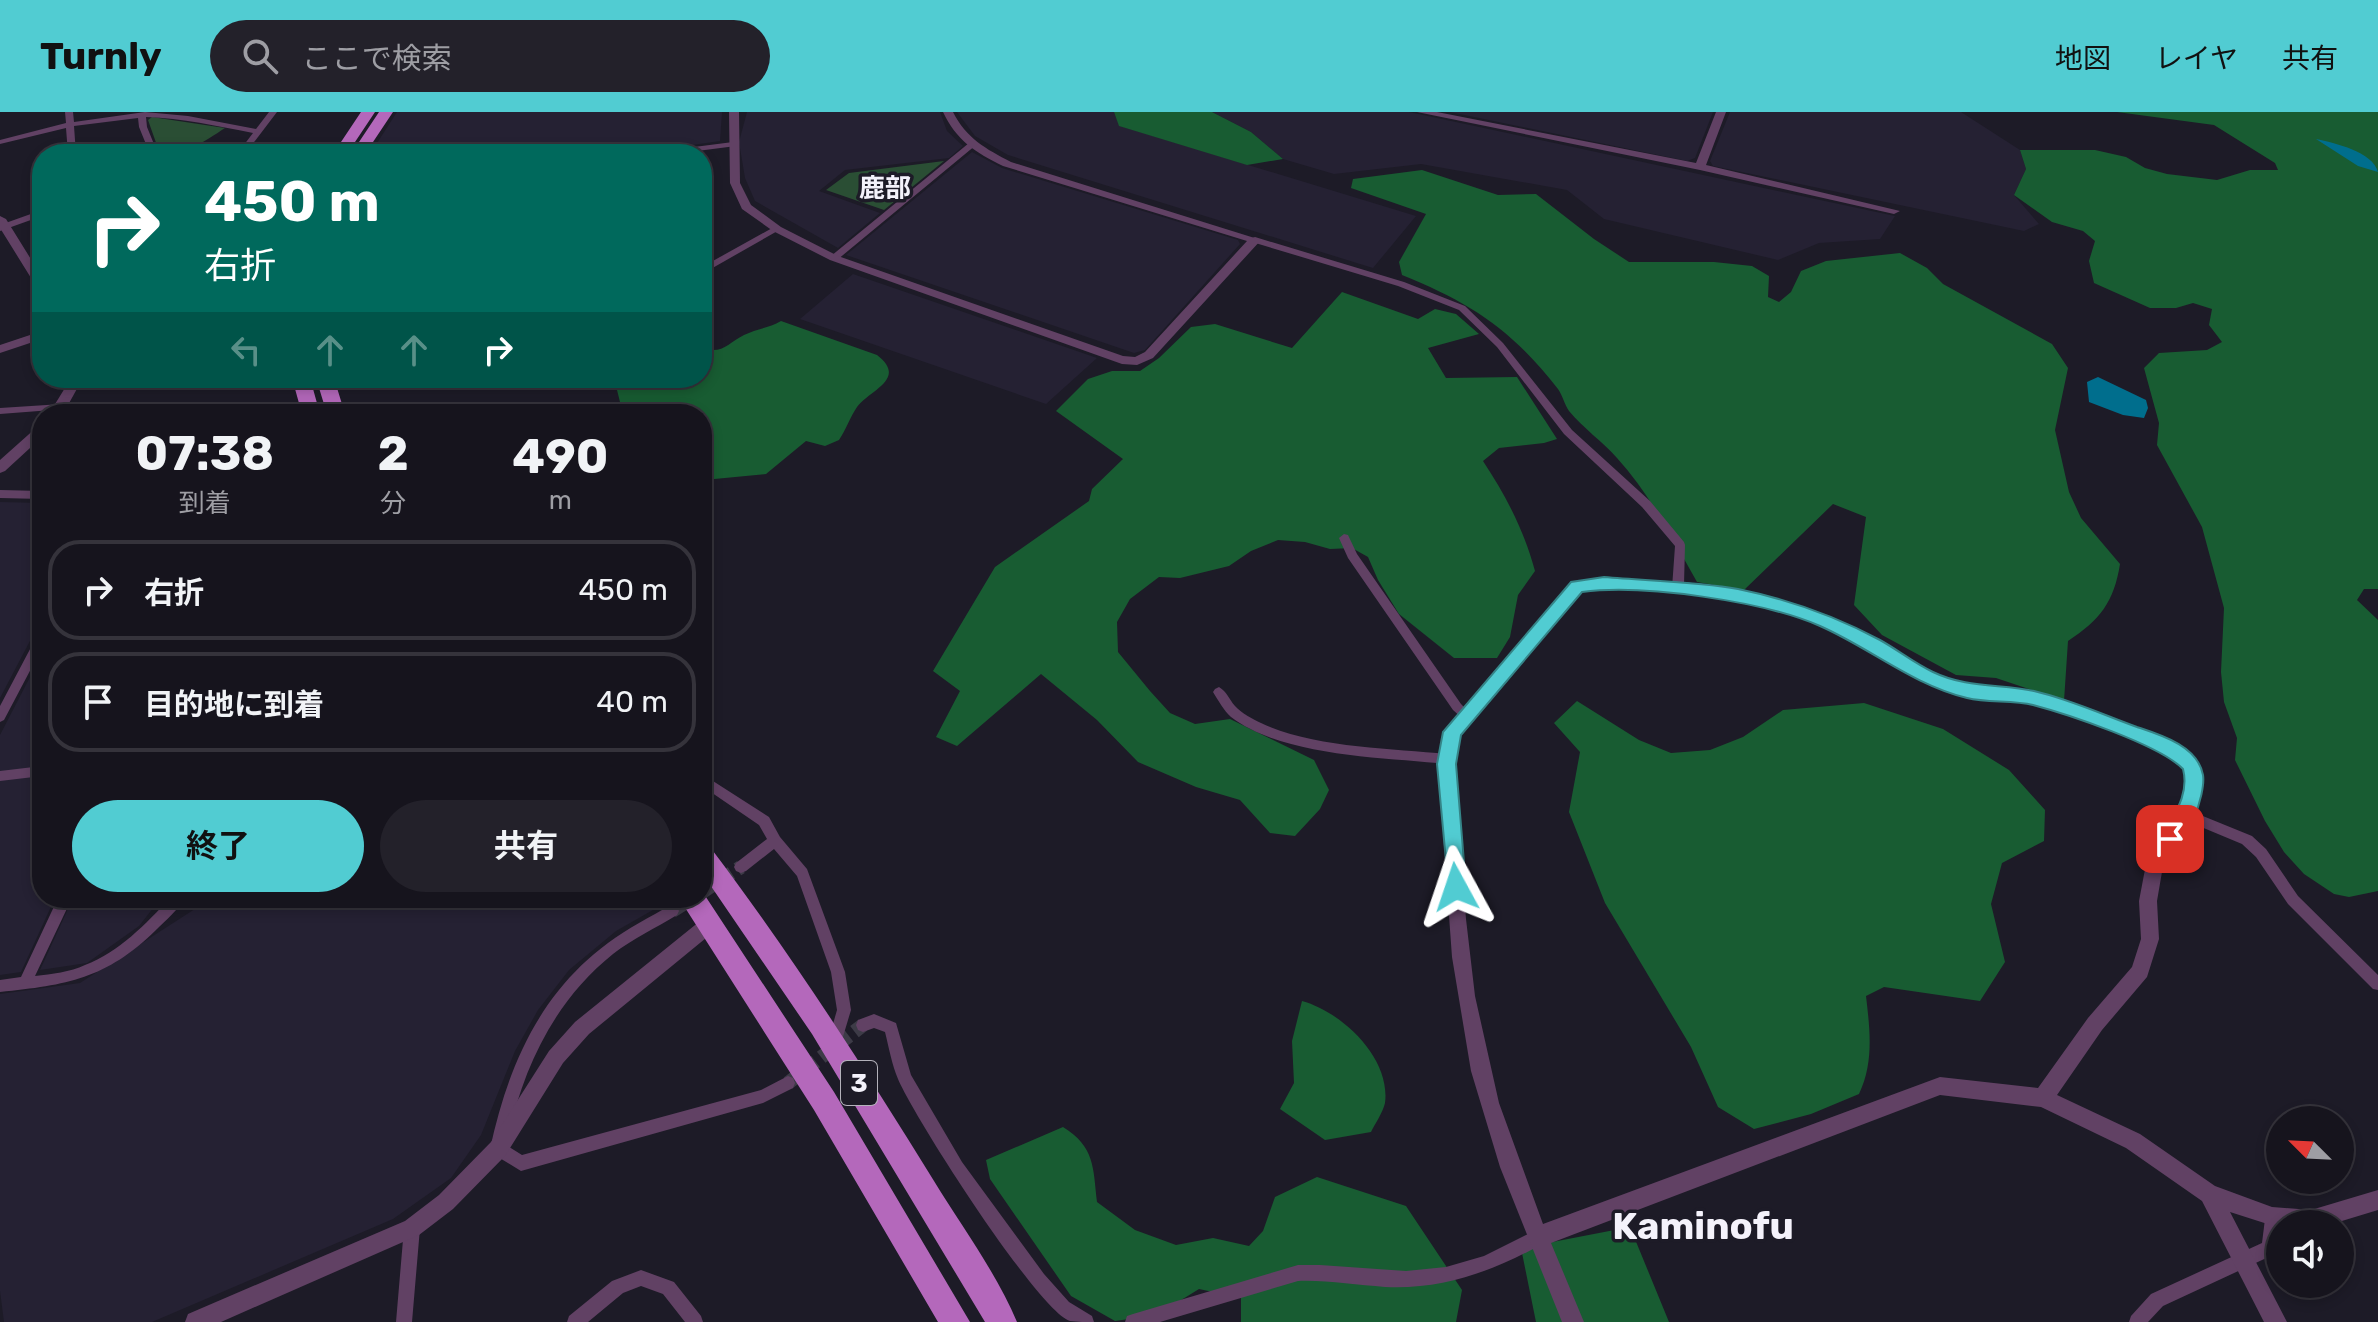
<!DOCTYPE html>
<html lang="ja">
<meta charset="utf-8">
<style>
:root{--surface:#16141d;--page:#23212a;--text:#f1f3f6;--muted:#9e9ea4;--line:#35333b;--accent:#51ccd2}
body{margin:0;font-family:Rubik,"Noto Sans JP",sans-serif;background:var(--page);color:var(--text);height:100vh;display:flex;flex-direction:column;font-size:30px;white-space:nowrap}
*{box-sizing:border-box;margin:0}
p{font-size:26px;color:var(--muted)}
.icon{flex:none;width:44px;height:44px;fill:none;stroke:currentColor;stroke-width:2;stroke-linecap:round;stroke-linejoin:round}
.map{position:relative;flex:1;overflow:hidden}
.panel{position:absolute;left:32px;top:292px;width:680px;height:504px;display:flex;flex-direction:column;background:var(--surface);border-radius:32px;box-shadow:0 4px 12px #0003,0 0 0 2px var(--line)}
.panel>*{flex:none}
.top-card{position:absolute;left:32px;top:32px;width:680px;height:244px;border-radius:32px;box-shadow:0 4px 12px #0003,0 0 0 2px var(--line);background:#00695c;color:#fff;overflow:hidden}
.needle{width:52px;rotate:294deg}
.fabs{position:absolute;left:2266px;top:994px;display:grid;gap:16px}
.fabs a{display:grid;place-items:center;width:88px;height:88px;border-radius:50%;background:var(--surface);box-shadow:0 4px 12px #0003,0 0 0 2px var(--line);font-size:40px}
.pin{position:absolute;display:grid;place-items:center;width:68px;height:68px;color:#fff;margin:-34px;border-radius:16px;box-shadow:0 4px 12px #0006}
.me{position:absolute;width:88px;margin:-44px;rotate:355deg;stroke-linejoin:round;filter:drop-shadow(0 0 6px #0008)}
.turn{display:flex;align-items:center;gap:28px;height:168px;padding:0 40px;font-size:36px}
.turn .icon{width:104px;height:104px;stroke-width:2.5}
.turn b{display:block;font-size:56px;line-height:68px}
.lanes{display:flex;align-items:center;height:76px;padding:0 40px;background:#0003;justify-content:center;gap:40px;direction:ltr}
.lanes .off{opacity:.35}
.eta{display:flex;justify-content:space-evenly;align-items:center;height:136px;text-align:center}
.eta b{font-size:48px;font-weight:700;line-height:56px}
.cta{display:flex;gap:16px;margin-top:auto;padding:16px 40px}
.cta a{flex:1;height:92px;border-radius:48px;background:var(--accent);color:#111;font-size:32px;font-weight:700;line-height:92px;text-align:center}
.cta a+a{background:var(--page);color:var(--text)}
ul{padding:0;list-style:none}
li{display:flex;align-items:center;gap:24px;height:100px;margin:0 16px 12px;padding:0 24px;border:4px solid var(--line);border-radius:32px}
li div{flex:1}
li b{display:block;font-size:30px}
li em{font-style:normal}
header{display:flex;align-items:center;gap:48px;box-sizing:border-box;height:112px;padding:0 40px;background:var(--accent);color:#111}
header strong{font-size:38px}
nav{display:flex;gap:44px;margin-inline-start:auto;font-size:28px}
.search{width:560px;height:72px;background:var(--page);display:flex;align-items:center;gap:20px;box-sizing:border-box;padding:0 28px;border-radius:44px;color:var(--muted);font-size:30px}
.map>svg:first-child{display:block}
.built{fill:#252133}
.green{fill:#2a4e34}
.forest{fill:#185c32}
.water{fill:#006e8d}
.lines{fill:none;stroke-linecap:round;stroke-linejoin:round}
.minor-tunnel{stroke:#3d3b47;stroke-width:14;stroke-dasharray:14 7;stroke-linecap:butt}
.minor{fill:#614164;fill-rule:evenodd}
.tertiary{fill:#614164;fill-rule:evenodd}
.trunk{fill:#b468bb;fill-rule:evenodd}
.route{fill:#51ccd2;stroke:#358588;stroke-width:2}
.labels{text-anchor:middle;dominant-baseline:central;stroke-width:7;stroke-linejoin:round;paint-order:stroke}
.far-quarter-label{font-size:26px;font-weight:bold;fill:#f4f2fb;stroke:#1d1b27}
.shield{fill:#1d1b27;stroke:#b4b2bb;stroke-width:2}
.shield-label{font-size:26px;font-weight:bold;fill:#f4f2fb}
.near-quarter-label{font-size:38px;font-weight:bold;fill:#f4f2fb;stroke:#1d1b27}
</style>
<header>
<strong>Turnly</strong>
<div class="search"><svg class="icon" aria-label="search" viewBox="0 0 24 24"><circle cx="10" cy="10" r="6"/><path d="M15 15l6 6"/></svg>ここで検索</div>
<nav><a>地図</a><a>レイヤ</a><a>共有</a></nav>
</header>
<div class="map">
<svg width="2378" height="1210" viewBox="0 0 2378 1210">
<rect width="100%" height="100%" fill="#1d1b27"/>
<path class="built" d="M397,0H722L720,29L630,42H370Z
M747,0H940L947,19L963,34L949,46L845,58L819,79L880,101L838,136L755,89L745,66L739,30Z
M957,0H1114L1120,14L1416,104L1373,156L1008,43L975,24Z
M1212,0H1409L1895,104L1880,127L1819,131L1778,148L1604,107L1567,78L1421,52L1334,62L1283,47L1251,20Z
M1450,0H1713L1695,46L1687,49Z
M1730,0H1961L2020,38L2026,57L2014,83L2039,112L2024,119L1713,54L1710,49Z
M972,40L1002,56L1238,128L1240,132L1145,238L1134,241L846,143Z
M853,162L1097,246L1046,292L800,207Z
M0,390L42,391V506L0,586Z
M42,542V786H55L21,860L0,863V623Z
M73,786H161L139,814L87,851L40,858Z
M212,786H663L667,790L616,819L569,858L538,898L515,939L481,1023L451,1066L393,1107L152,1210H4L0,1179V882L80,871Z"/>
<path class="green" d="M152,5L225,16C204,30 186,42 160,42L148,8Z
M944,49L884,98L826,78L849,61Z"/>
<path class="forest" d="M1114,0H1212L1251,20L1283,47L1247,53L1119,14Z
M2117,0H2378V477H2364L2357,488L2378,508V779L2349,785L2334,782L2304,762L2284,740L2265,709L2235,648L2237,626L2224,590L2221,560L2224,496L2202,415L2157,333L2159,311L2144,256L2159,241L2207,238L2222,230L2209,213L2212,197L2193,191L2176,196H2150L2094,171L2089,149L2095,129L2083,119L2052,110L2014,83L2026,57L2020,38H2095L2126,45L2145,56L2167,62L2217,68L2250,58H2278L2275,51L2214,13Z
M1422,58L1498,83L1536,82L1594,127L1629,150H1714L1752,154L1769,164L1768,185L1779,190L1791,180L1801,159L1826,149L1900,141L1927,156L1943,172L2052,232L2068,256L2055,318L2069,380L2081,406L2120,452C2114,490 2100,508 2068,529L2064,589L1996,566L1956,563L1882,523L1854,493L1866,405L1833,392L1744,478L1697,470C1673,428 1650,382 1617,346C1603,330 1583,316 1569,299C1564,292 1563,284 1558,277C1511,217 1471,191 1402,163L1399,150L1426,102L1351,76L1353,67Z
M1342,180L1418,207L1435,197L1456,202L1479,222L1428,236L1446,266L1517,265L1557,327L1544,331L1499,336L1483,349C1506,384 1524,418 1535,459L1518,483L1510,525L1497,546H1454L1399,502L1378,468L1368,445L1352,436L1330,437L1305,430L1278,428L1251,439L1229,454L1180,466L1159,465L1130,487L1117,510L1118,540L1150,579L1170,601L1195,612L1230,607L1314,648L1329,678L1320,697L1295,724L1270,721L1240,688L1196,675L1138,650L1097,608L1041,562L957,634L936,625L960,579L933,559L995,455L1089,389L1092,377L1123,347L1056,299L1088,267L1112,259H1140L1159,246L1191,215L1215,212L1292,236Z
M781,209L877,243C908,267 870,278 857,295C850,305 846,318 839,328L825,334L806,329L766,362L704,368L702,302H623L614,266H702V236C722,243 728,231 744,223C756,217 769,216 781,209Z
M1577,589L1639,628L1671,641L1710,638L1743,625L1783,598L1864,591L1943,617L2009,658L2045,698L2044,729L2002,751L1991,792L2005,850L1980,889L1884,875L1866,884C1870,918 1874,951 1859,982L1811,1002L1754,1017L1718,995L1691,935L1605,791L1569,700L1580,640L1554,611Z
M1302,889C1342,900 1391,946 1385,991C1383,1000 1375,1012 1371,1020L1325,1028L1280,997L1294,971L1292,929Z
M1063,1015C1095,1035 1093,1055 1097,1090L1135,1118L1176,1133L1213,1126L1249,1134L1263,1119L1275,1085L1317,1065L1406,1094L1462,1178L1456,1210H1241V1186L1199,1177L1157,1203L1115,1209L1071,1184L990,1067L986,1048Z
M1630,1115L1669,1210H1536L1521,1136Z"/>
<path class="water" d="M2316,27C2335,31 2373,40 2378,60L2358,54Z
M2098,265L2146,288L2148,296L2144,306L2123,303L2089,290L2087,270Z"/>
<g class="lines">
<path class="minor-tunnel" d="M702,780L741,755
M672,799L693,786
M788,971L863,913"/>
<path class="minor" d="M65,0H73L74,10L145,0L188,4L256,17L269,0H277L245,42H237L253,21C217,14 182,6 146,5L147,15L158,42H150L139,15L138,6L74,14L76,42H68L66,16L0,32V28L66,11Z
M733,30H736V34L674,42H651L655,40Z
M969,31L976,33L837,148H831V144Z
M42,98V104L0,119V113Z
M774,115L781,117L702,162V155Z
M1255,125L1404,170L1465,194L1503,231L1572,318L1650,389L1684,430L1685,433L1684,473C1734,479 1786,486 1832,507C1875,526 1913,556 1957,571C1981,579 2005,577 2030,581C2063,587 2097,601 2129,613C2147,620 2169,626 2184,638C2205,654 2199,679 2193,700L2252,724L2266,737L2298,784L2378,863V878L2373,877L2288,792L2256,745L2242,732L2182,707L2180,703C2184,687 2193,665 2181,651C2163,630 2058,595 2029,590C2007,587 1985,589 1963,582C1912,566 1870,533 1822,512C1788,497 1752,490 1716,485C1702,483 1688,482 1674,479L1672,476L1675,434L1642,395L1564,322L1497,235L1459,198L1398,174L1252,130V126Z
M62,292L65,293V297L0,302V296Z
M0,378L42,379V387L0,386Z
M1344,422L1348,423L1357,442L1461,592L1473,604L1471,607H1463L1453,598L1348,446L1339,426Z
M42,521V536L4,608L0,610V594L38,522Z
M1219,575C1227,580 1229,587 1235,594C1241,601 1253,607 1261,611C1314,636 1390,636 1447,642L1451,643L1453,647L1451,651L1447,652C1383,645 1284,645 1231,605C1224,599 1218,588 1213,580L1215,577Z
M42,654V664L0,669V659Z
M702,662L769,705L780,725L807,757L845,860L851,898L839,938L834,940L829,938L827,933L837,898L831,860L797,764L774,737L746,759L741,761L736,759L734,755L736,751L767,727L759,713L702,674Z
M58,786H72L35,864C52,862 70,860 85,853C119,840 146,812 170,786H185C178,798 166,808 156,818C106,867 67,873 0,880V868L21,865Z
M672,793L677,795L679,799L677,803C656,816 632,827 613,842C552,891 522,959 506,1033L522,1043L761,978L788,964L793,966L795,971L793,976L763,991L521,1059L493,1042L490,1037C511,940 550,861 639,811C650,805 661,798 672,793Z
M874,902L896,911L911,963L962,1050L1044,1162L1069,1190L1092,1204L1094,1210C1087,1210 1077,1210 1070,1209C1038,1199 914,1005 898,967C892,953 889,936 885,920L874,916L863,920L858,918L856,913L858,908Z
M2272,1097L2278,1099C2282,1111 2279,1131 2275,1142L2163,1194L2148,1210H2129L2131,1204L2151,1182L2262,1131L2266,1099Z
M412,1108L418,1110L420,1116L412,1210H396L404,1116L406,1110Z
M1538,1117L1544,1119L1546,1125L1544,1131C1494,1159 1442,1178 1385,1175C1356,1173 1327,1168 1298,1169L1160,1210H1125L1127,1204L1133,1202L1298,1153H1320L1406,1159L1446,1155L1484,1144Z
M641,1158L674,1170L701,1204L703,1210H685L663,1182L641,1174L623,1181L588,1210H567L569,1204L612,1169Z"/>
<path class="tertiary" d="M729,0H739L740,71L751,93L781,115L838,144L1123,244L1135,245L1145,240L1247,129L1003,54C976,41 956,28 943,0H953C966,26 986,37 1011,50L1261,128L1153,246L1137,253L1122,252L830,148L773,119L742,97L730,71Z
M1417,0H1437L1696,51L1716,0H1726L1706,53L1900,99L1894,102L1700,58Z
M0,104L6,107L42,165V178L36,174L0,116Z
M42,219V227L0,241V233Z
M71,266H83L63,302H49Z
M42,314V325L5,359L0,361V348L37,315Z
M1604,466L1678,471L1685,476L1678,481L1604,476L1581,480L1461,622L1454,652L1466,807L1475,884L1499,991L1543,1112L1940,965L2038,976L2088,906L2132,855L2141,827L2139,789L2146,752L2180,698L2186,696L2192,698L2194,703L2163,754L2157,789L2159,827L2147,865L2102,918L2057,983L2140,1022L2215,1074L2272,1095L2311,1098L2378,1078V1098L2332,1112H2280V1116L2230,1100L2287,1210H2264L2202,1089L2126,1036L2041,995L1940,983L1551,1131L1584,1210H1562L1500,1055L1471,959L1452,845L1438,652L1447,615L1572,471Z
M711,803L717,805L720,811L717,817L589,922L563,951L505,1044L453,1097L419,1123L221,1210H185L188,1202L405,1109L439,1083L491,1030L549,939L575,910L705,805Z"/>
<path class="trunk" d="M361,0H375L347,42H333Z
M379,0H393L365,42H351Z
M292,266H310L320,302H302Z
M316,266H334L345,302H327Z
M702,732L710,735C791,842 863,954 934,1069C961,1113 997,1162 1017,1210H985L812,922L702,761Z
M702,779L834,980L970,1210H938L814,998L684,794L681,786H702Z"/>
</g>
<path class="route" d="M1604,465C1648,469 1695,469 1738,477C1787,487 1837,505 1880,528C1898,538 1914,551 1933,560C1966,576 1999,572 2034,579C2069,587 2104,603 2137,615C2161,623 2198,634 2203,663C2206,681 2187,741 2163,733L2161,727C2172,705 2190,684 2183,657C2160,633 2067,602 2033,593C2012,588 1988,591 1967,586C1913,573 1870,536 1820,514C1763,489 1643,472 1582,480L1461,623L1456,652L1466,775L1463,781L1456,784L1449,781L1437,652L1443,620L1571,470Z"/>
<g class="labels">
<g class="far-quarter-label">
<text x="885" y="76">鹿部</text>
</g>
<rect class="shield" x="841" y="949" width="36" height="44" rx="6"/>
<g class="shield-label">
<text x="859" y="971">3</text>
</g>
<g class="near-quarter-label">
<text x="1703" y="1114">Kaminofu</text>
</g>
</g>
</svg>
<div class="fabs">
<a><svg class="needle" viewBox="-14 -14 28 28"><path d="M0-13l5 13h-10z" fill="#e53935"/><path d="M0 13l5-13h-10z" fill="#9e9ea4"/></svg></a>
<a><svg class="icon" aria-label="sound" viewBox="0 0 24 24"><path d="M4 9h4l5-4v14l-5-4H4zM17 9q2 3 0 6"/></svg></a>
</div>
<div class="pin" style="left:2170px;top:727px;background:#d93025"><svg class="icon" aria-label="arrive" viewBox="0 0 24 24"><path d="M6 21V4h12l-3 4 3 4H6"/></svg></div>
<svg class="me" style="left:1456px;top:775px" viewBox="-20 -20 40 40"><path d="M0-17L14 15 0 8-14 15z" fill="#51ccd2" stroke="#fff" stroke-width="4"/></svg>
<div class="top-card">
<div class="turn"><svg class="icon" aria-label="right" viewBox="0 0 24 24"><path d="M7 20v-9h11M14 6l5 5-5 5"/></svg><div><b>450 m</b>右折</div></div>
<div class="lanes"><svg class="icon off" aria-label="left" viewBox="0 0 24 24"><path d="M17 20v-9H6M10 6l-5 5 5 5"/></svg><svg class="icon off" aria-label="ahead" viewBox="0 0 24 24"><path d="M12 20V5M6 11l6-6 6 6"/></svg><svg class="icon off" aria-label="ahead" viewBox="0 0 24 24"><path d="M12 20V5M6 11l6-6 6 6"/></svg><svg class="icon" aria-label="right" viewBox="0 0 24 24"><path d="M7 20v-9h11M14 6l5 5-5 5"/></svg></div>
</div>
<section class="panel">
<div class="eta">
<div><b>07:38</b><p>到着</p></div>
<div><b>2</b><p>分</p></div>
<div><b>490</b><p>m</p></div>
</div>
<ul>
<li><svg class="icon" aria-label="right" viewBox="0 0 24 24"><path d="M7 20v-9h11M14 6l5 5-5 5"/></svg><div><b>右折</b></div><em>450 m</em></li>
<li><svg class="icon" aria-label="arrive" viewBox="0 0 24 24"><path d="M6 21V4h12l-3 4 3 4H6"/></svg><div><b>目的地に到着</b></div><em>40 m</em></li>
</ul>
<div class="cta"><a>終了</a><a>共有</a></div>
</section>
</div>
